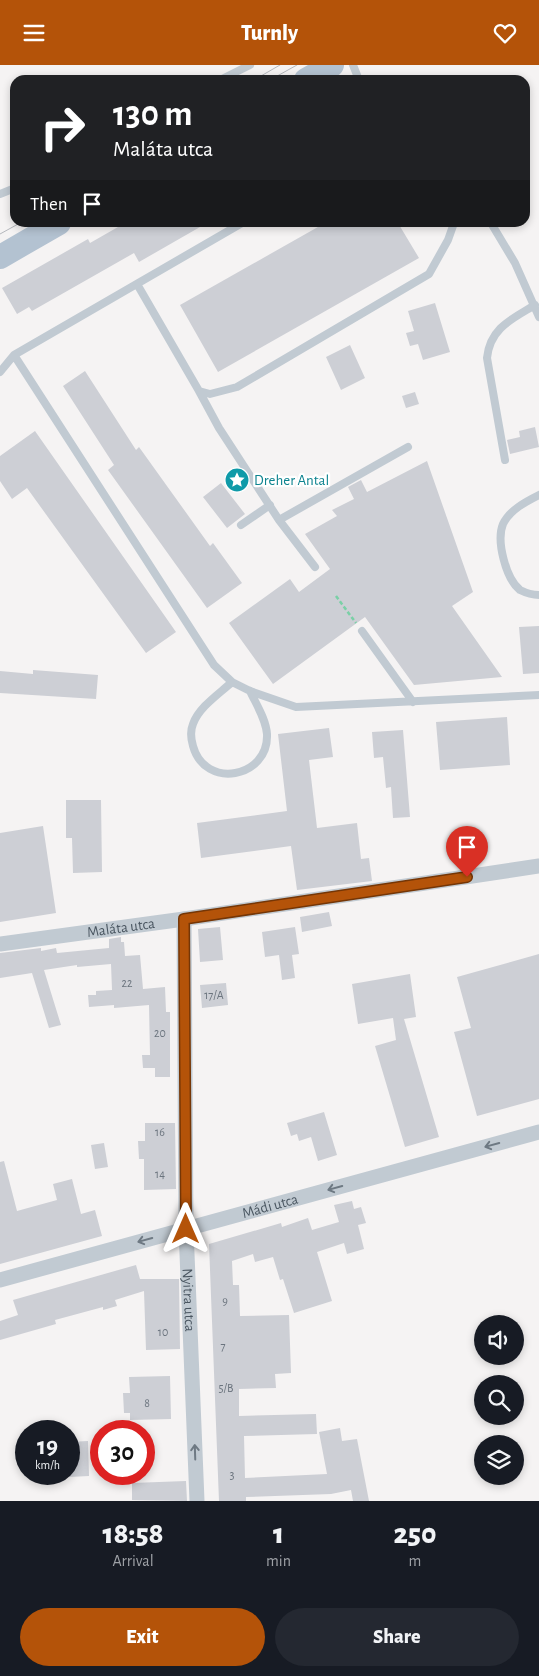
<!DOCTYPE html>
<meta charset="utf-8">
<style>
:root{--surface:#171b24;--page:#242831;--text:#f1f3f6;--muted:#9ea1a6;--accent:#b45309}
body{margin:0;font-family:"Alegreya Sans",sans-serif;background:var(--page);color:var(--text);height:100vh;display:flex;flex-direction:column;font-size:19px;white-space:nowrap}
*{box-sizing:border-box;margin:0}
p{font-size:16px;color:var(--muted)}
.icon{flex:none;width:28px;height:28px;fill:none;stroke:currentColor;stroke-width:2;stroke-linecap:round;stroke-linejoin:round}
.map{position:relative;height:1436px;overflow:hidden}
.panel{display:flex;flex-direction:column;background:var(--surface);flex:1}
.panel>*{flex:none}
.hud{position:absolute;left:10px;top:10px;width:520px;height:152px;border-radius:15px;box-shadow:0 2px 8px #0003;background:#202124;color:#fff;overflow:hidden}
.fabs{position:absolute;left:474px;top:1250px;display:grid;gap:10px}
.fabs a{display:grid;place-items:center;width:50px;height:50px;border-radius:50%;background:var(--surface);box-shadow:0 2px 8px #0003;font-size:25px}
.speed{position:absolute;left:15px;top:1355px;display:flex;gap:10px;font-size:25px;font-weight:700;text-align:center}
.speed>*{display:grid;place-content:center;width:65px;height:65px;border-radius:50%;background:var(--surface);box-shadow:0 2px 8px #0003;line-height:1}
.speed small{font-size:12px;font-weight:400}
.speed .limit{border:8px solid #d22;background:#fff;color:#111}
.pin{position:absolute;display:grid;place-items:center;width:42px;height:42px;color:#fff;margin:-51px -21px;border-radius:50% 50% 50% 0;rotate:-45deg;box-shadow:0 0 5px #0007}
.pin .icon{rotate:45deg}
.me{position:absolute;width:55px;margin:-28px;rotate:0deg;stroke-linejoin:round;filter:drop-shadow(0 0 4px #0008)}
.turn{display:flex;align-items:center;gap:18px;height:105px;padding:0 20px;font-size:22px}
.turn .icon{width:65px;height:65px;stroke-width:2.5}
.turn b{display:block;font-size:35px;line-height:42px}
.then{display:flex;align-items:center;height:48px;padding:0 20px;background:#0003;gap:10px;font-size:19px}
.eta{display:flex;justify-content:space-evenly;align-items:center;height:85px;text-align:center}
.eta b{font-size:30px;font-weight:800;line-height:35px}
.button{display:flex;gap:10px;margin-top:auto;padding:10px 20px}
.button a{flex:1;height:58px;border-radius:30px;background:var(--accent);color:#fff;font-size:20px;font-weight:800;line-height:58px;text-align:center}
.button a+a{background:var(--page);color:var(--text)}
header{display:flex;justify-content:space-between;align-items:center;height:65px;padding:0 20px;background:var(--accent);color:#fff;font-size:22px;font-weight:800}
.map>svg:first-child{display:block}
.building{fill:#cdcfd5}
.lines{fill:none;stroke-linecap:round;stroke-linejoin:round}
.path{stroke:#7ad0a6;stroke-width:2.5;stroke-dasharray:4 2.5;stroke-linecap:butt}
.service{stroke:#c1cad2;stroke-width:8}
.minor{stroke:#c1cad2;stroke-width:15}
.primary{stroke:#b3c2d1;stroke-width:24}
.tram{stroke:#b5b8bd;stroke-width:1}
.oneway{stroke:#6e7983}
.route-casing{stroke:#753606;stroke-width:12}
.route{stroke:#b45309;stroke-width:9}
.labels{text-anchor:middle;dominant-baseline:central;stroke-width:4.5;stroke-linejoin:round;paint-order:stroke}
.number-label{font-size:12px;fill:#6b747e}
.culture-label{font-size:15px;fill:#0d838f;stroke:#fff;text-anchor:start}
.street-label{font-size:15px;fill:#4a5661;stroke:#fff}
</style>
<header><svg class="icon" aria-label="menu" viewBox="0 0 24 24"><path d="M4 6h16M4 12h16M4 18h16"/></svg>Turnly<svg class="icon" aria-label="heart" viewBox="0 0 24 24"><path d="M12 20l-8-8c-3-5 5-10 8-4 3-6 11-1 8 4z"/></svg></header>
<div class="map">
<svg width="539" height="1436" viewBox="0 0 539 1436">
<rect width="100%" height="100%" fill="#f5f3f3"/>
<path class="building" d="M125,158H207L139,197L134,188L32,246L29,242L17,249L2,223L88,174L90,178Z
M325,158H398L419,193L218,307L180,240Z
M435,238L450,287L423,295L418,279L410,281L406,268L414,266L408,246Z
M350,280L365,313L341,325L326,292Z
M85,306L136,385L139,382L210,481L213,478L242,518L207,543L108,405L114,400L63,321Z
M415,327L419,339L406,343L402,331Z
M535,362L539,382L510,389L507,375L520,372L519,366Z
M35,366L176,567L146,588L27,423L12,434L0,416V391Z
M427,396L473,527L452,541L502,612L414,620L365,552L273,619L229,558L290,514L299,527L330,504L305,469L337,451L332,445L354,434L348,422L361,415L367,427Z
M221,418L245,449L227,463L203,432Z
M539,561V608L523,609L519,562Z
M33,605L98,610L96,634L0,628V606L33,609Z
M507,652L510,700L440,705L436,657Z
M329,663L333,692L309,695L317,763L357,758L361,794L369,793L372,816L297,825L291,781L201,793L197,758L287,746L278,669Z
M403,665L410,752L393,753L391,722L386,723L383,692L374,693L372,667Z
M66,735H101L102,807L73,808L72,773H66Z
M43,761L56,848L0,857V768Z
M329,847L332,861L302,867L300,852Z
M220,862L223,895L200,897L198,864Z
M295,862L299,889L292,890L295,913L282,915L279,890L265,892L262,867Z
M121,872V877H124L125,891L140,890L143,924L165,922L166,947H170V1012H155V1003H143L142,990H150L149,940L114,943V940L89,942L88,930H96V926L112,925L111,899L77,902V900L44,905L61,960L49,963L32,908L0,913V888L41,883V886L56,883L57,888L109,883V874Z
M539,889V1034L477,1051L454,967L471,963L457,912Z
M410,909L416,952L404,954L439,1072L405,1082L375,981L396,975L393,953L358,959L352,919Z
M226,918L228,940L202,943L200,920Z
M324,1047L337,1090L318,1096L311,1072L299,1076L297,1069L291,1071L287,1058Z
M145,1058H175L176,1124L144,1125V1094H139L138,1076H145Z
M104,1078L108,1102L95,1104L91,1080Z
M4,1096L17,1146L57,1135L53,1119L72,1114L81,1149L95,1145L102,1171L0,1199V1097Z
M352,1136L354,1144L361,1142L366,1158L358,1160L364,1184L347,1189L344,1178L317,1187L332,1236L294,1248L283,1214L280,1215L273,1192L255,1197L253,1189L232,1196L233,1220H239L240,1251L289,1250L291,1308L275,1309L276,1323L239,1324V1351L316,1349L317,1369L244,1371L245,1413L327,1409L319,1367L340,1363L342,1376L357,1374L369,1436H353L351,1425L331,1429L246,1432V1436H219L209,1179L281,1158L282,1162L308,1153L312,1165L339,1157L334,1140Z
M136,1200L140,1214H179L180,1284L146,1285L144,1226L115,1235L117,1241L103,1245V1242L55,1255L56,1259L0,1275V1256L18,1250L13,1235Z
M170,1311L171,1354L130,1355V1348H124L123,1328H130L129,1312Z
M88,1376L89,1411L69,1412V1377Z
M186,1416L187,1436L132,1435V1418Z"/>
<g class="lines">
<path class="path" d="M336,531L356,558"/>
<path class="service" d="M353,0L359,15
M220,15L250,0
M0,129L15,123
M491,158L515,198L539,252
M137,219L199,326L210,329L237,322L429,209L448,175L454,158
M14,290L214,600L232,617L250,626L296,642L539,630
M0,307L14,290L242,158
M199,326L219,363L279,455L408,382
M505,395L487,293C490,263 512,254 535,240
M539,430C525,437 510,445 503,459C496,476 506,514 520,525C526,528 533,530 539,530
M279,455L315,502
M241,460L270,440
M362,566L413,637
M232,617C219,629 199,642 193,659C190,666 191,674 193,681C205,725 269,713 267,669C266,654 256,639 250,626"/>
<g class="minor">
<path id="s1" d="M184,854L186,1164L197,1436"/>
<path id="s2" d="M0,879L184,854L539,801"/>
<path id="s3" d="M0,1215L539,1067"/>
</g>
<path class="primary" d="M306,15L332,0
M0,192L59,158"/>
<path class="tram" d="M254,15L280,0
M270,15L297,0
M0,169L20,158"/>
</g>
<defs><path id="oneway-shaft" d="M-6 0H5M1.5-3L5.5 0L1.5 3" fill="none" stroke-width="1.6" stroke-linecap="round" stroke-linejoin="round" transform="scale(1.25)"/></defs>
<g class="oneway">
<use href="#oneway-shaft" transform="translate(492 1080) rotate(165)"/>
<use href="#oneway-shaft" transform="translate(335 1123) rotate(165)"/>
<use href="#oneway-shaft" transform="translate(145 1175) rotate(165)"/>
<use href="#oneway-shaft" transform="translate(195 1387) rotate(-92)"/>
</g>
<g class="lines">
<defs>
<path id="route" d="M186,1164L184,854L467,812"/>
</defs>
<use href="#route" class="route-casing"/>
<use href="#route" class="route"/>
</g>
<defs>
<symbol id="sight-disc" viewBox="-11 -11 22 22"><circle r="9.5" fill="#0f9aa8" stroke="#fff"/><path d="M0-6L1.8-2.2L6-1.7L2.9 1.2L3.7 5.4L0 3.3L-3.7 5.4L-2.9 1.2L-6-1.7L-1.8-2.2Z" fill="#fff"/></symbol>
</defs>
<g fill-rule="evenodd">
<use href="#sight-disc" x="223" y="401" width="28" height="28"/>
</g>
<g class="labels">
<g class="number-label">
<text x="127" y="918">22</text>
<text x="214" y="930">17/A</text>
<text x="160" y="968">20</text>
<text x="160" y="1067">16</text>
<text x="160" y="1109">14</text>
<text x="225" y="1236">9</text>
<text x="163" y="1267">10</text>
<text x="223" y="1281">7</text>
<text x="226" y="1323">5/B</text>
<text x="147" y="1338">8</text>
<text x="232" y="1410">3</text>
</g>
<g class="culture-label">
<text x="254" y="415">Dreher Antal</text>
</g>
<g class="street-label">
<text stroke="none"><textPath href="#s2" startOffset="122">Maláta utca</textPath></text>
<text stroke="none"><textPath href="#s3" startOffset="280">Mádi utca</textPath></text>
<text stroke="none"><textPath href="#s1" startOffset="381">Nyitra utca</textPath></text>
</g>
</g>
</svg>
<div class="fabs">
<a><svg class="icon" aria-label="sound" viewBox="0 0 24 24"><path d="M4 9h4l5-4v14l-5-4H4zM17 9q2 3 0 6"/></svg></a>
<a><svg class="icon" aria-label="search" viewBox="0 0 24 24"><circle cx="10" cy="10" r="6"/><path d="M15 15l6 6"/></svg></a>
<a><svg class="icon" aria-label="layers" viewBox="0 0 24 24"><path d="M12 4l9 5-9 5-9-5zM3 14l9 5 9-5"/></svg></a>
</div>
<div class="speed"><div>19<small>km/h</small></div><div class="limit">30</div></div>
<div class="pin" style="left:467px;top:812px;background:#d93025"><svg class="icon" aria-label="arrive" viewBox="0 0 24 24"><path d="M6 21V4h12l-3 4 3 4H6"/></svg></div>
<svg class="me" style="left:186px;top:1164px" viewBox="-20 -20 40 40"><path d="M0-17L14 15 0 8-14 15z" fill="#b45309" stroke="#fff" stroke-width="4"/></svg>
<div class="hud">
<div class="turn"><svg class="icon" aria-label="right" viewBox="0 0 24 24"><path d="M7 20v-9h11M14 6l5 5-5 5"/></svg><div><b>130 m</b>Maláta utca</div></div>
<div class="then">Then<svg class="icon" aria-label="arrive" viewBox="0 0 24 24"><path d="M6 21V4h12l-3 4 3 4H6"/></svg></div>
</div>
</div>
<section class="panel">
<div class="eta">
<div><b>18:58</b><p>Arrival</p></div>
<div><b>1</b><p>min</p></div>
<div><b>250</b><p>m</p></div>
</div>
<div class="button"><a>Exit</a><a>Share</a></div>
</section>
